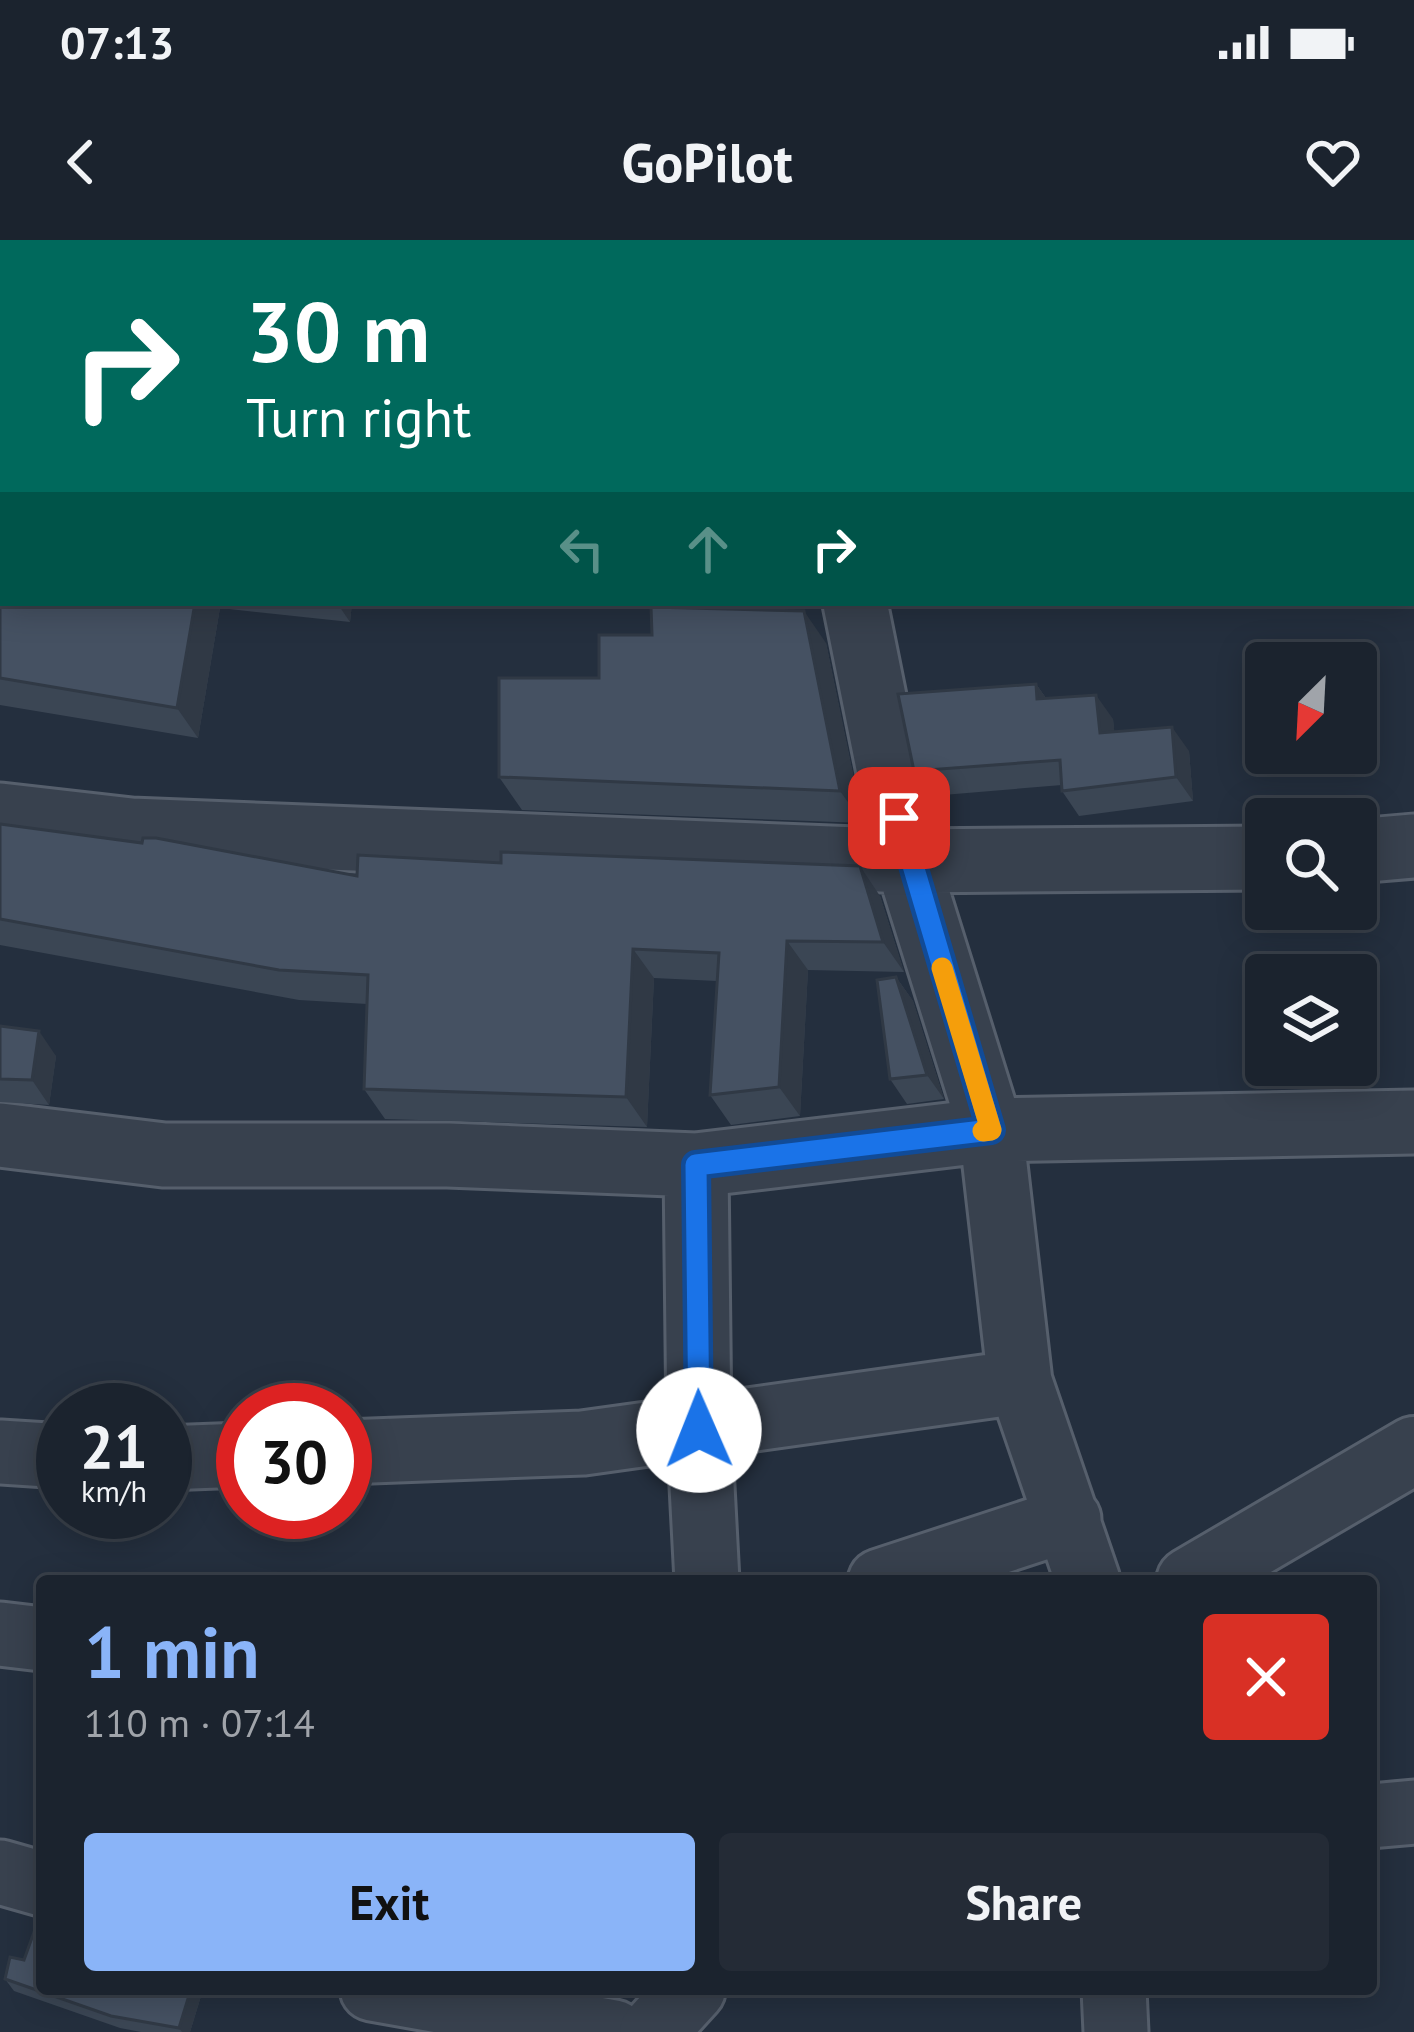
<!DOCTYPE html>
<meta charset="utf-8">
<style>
:root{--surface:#1b232e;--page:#242b36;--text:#f1f3f6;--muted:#a0a4aa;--line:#39404a;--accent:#8ab4f8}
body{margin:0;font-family:"PT Sans",sans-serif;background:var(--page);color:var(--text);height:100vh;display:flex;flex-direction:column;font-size:45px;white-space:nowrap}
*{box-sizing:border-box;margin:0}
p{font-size:39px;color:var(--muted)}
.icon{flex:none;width:66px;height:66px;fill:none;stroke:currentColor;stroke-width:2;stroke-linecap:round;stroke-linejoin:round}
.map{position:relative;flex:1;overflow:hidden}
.side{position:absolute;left:36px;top:1335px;width:1341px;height:420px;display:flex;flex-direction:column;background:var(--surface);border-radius:12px;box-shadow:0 6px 30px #0003,0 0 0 3px var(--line)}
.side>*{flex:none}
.banner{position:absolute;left:0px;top:0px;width:1416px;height:366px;box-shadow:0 6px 30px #0003,0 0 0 3px var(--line);background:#00695c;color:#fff;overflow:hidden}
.needle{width:78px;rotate:204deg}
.buttons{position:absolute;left:1245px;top:402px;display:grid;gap:24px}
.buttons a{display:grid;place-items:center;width:132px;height:132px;border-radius:12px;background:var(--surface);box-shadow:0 6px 30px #0003,0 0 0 3px var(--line);font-size:60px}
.speed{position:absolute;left:36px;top:1143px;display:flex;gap:24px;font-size:60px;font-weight:700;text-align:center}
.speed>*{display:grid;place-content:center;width:156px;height:156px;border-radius:50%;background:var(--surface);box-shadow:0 6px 30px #0003,0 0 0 3px var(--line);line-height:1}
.speed small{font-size:30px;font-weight:400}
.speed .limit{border:18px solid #d22;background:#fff;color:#111}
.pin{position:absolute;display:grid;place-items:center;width:102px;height:102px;color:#fff;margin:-51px;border-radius:24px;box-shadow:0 6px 18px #0006}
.me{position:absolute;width:132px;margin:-66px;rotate:359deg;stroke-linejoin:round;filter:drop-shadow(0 0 9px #0008)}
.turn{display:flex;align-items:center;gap:42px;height:252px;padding:0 48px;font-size:54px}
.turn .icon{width:156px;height:156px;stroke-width:2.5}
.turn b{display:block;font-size:84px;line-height:102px}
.lanes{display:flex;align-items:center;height:114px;padding:0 48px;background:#0003;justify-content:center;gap:60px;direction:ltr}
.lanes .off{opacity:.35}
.round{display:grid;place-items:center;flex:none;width:126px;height:126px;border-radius:12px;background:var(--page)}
.summary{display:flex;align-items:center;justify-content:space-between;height:204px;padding:0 48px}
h1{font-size:72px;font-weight:800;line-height:90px;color:var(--accent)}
.button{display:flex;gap:24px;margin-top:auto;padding:24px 48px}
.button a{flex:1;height:138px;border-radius:12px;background:var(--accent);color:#111;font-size:48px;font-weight:800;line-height:138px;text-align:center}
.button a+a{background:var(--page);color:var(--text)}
.status{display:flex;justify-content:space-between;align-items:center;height:84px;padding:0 60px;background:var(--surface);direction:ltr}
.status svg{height:33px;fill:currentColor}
header{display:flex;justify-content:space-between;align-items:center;height:156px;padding:0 48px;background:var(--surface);font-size:54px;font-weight:800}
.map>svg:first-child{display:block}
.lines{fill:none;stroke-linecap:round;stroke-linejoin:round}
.minor-casing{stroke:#565f6c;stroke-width:69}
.tertiary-casing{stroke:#565f6c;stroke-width:72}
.minor{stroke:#38414e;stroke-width:63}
.tertiary{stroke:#38414e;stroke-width:66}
.wall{fill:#3b4654}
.shaded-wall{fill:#303945}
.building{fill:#455162;stroke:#303945;stroke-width:3}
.route-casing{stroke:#114b97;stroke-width:30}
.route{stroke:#1a73e8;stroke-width:21}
.slow{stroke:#f59e0b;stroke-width:21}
</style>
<div class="status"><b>07:13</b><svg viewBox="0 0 49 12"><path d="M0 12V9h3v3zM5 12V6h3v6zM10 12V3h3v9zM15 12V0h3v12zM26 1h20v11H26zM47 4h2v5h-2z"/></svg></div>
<header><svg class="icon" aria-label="back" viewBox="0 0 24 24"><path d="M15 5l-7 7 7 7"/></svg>GoPilot<svg class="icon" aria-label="heart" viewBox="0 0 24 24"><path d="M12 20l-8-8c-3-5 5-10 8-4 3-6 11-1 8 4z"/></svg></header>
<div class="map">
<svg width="1414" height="1792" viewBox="0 0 1414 1792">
<rect width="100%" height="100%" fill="#242f3e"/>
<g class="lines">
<defs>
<path id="minor" d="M752,0L753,3
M1413,135H1414
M0,154H3
M855,363L907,621L991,890L1020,1142L1088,1341
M0,575L131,590L907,621L1266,618
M1356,611L1414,606
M0,895L164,915H448L696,925L991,890L1414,882
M696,925L699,1189L707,1341
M0,1212L63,1216
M345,1212L583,1203L1020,1142
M165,1218L243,1215
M880,1341L1069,1279
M0,1394L42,1399
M1371,1576L1414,1572
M0,1632L42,1644
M372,1749L614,1792
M1114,1749L1116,1792"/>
<path id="tertiary" d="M1190,1341L1414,1210
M653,1792L692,1749"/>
</defs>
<use href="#minor" class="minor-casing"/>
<use href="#tertiary" class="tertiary-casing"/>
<use href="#minor" class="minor"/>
<use href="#tertiary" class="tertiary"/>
</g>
<path class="wall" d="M0,0H257L256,3H3V60H0Z
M562,0H715V3H544Z
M0,242L3,363H352L350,382L220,368L198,498L0,465Z
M826,403L863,583L522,570L499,537L599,438Z
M1036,444L1046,458L1113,479L1114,491L1189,511L1193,561L1079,576L1062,551V545L931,556L914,531Z
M0,584L357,636L880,656L904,732L808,730L800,876L731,885L710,855L717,741L654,738L647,887L385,879L364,849L367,764L299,760L0,705Z
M896,737L913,761L944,859L907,864L890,839Z
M0,786L56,816L49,865L0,862Z
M5,1739L42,1749L201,1756L190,1792H141L120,1788L14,1751Z"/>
<path class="shaded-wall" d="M235,0H257L256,3H235Z
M195,363H216L220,368L198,498L177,468Z
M337,363H352L350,382Z
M804,371L826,403L863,583L840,551Z
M1036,444L1053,468L1037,459Z
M1096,455L1113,479L1117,517L1100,493Z
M1172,487L1189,511L1193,561L1176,537Z
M860,626L880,656L904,732L883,702Z
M787,701L808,730L800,876L779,847Z
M633,709L654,738L647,887L626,857Z
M896,737L913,761L944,859L927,835Z
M39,791L56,816L49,865L32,840Z
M191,1749H196L201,1756L190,1792H182L179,1788Z"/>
<path class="building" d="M0,0H235V3H3V33H0Z
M562,0H621L622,3H544Z
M0,242L3,243V363H195L177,468L0,438Z
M651,367L804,371L840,551L499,537V438H599V395H652Z
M1036,444L1037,459L1096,455L1100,493L1172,487L1176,537L1062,551L1060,520L914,531L898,454Z
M0,584L142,603L143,598H156L357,636L358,615L501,623V612L860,626L883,702L787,701L779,847L710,855L719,713L633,709L626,857L364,849L368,735L279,730L0,679Z
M896,737L927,835L890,839L877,740Z
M0,786L39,791L32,840L0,839Z
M34,1692L42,1694V1749H191L179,1788L111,1776L5,1739L10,1717L24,1720Z"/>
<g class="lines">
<defs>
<path id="route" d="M699,1190L696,925L991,890L899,578"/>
</defs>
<use href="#route" class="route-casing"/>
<use href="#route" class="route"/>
<path class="slow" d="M942,728L991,890L983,891"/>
</g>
</svg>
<div class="buttons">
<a><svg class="needle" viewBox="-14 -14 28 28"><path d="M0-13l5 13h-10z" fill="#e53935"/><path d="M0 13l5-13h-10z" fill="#a0a4aa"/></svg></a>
<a><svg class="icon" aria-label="search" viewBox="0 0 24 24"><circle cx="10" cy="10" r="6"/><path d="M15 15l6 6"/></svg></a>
<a><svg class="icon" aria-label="layers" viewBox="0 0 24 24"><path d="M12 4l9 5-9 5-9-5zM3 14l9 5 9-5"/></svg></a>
</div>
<div class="speed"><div>21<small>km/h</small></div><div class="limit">30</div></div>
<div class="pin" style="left:899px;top:578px;background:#d93025"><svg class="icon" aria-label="arrive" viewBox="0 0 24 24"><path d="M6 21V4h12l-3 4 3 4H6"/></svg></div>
<svg class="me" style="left:699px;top:1190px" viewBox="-20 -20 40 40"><circle r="19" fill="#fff"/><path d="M0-13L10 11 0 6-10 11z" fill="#1a73e8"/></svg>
<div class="banner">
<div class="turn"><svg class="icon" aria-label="right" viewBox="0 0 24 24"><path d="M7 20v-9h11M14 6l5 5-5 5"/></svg><div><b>30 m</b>Turn right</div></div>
<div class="lanes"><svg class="icon off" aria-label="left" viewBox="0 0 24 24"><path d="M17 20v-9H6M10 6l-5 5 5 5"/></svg><svg class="icon off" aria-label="ahead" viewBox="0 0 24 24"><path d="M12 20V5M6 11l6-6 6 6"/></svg><svg class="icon" aria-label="right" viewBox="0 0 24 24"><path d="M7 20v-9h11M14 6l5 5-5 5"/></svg></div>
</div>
<section class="side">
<div class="summary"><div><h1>1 min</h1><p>110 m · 07:14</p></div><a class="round" style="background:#d93025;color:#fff"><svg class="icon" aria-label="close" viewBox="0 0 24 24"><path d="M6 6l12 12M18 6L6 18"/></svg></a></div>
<div class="button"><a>Exit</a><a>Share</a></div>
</section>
</div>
